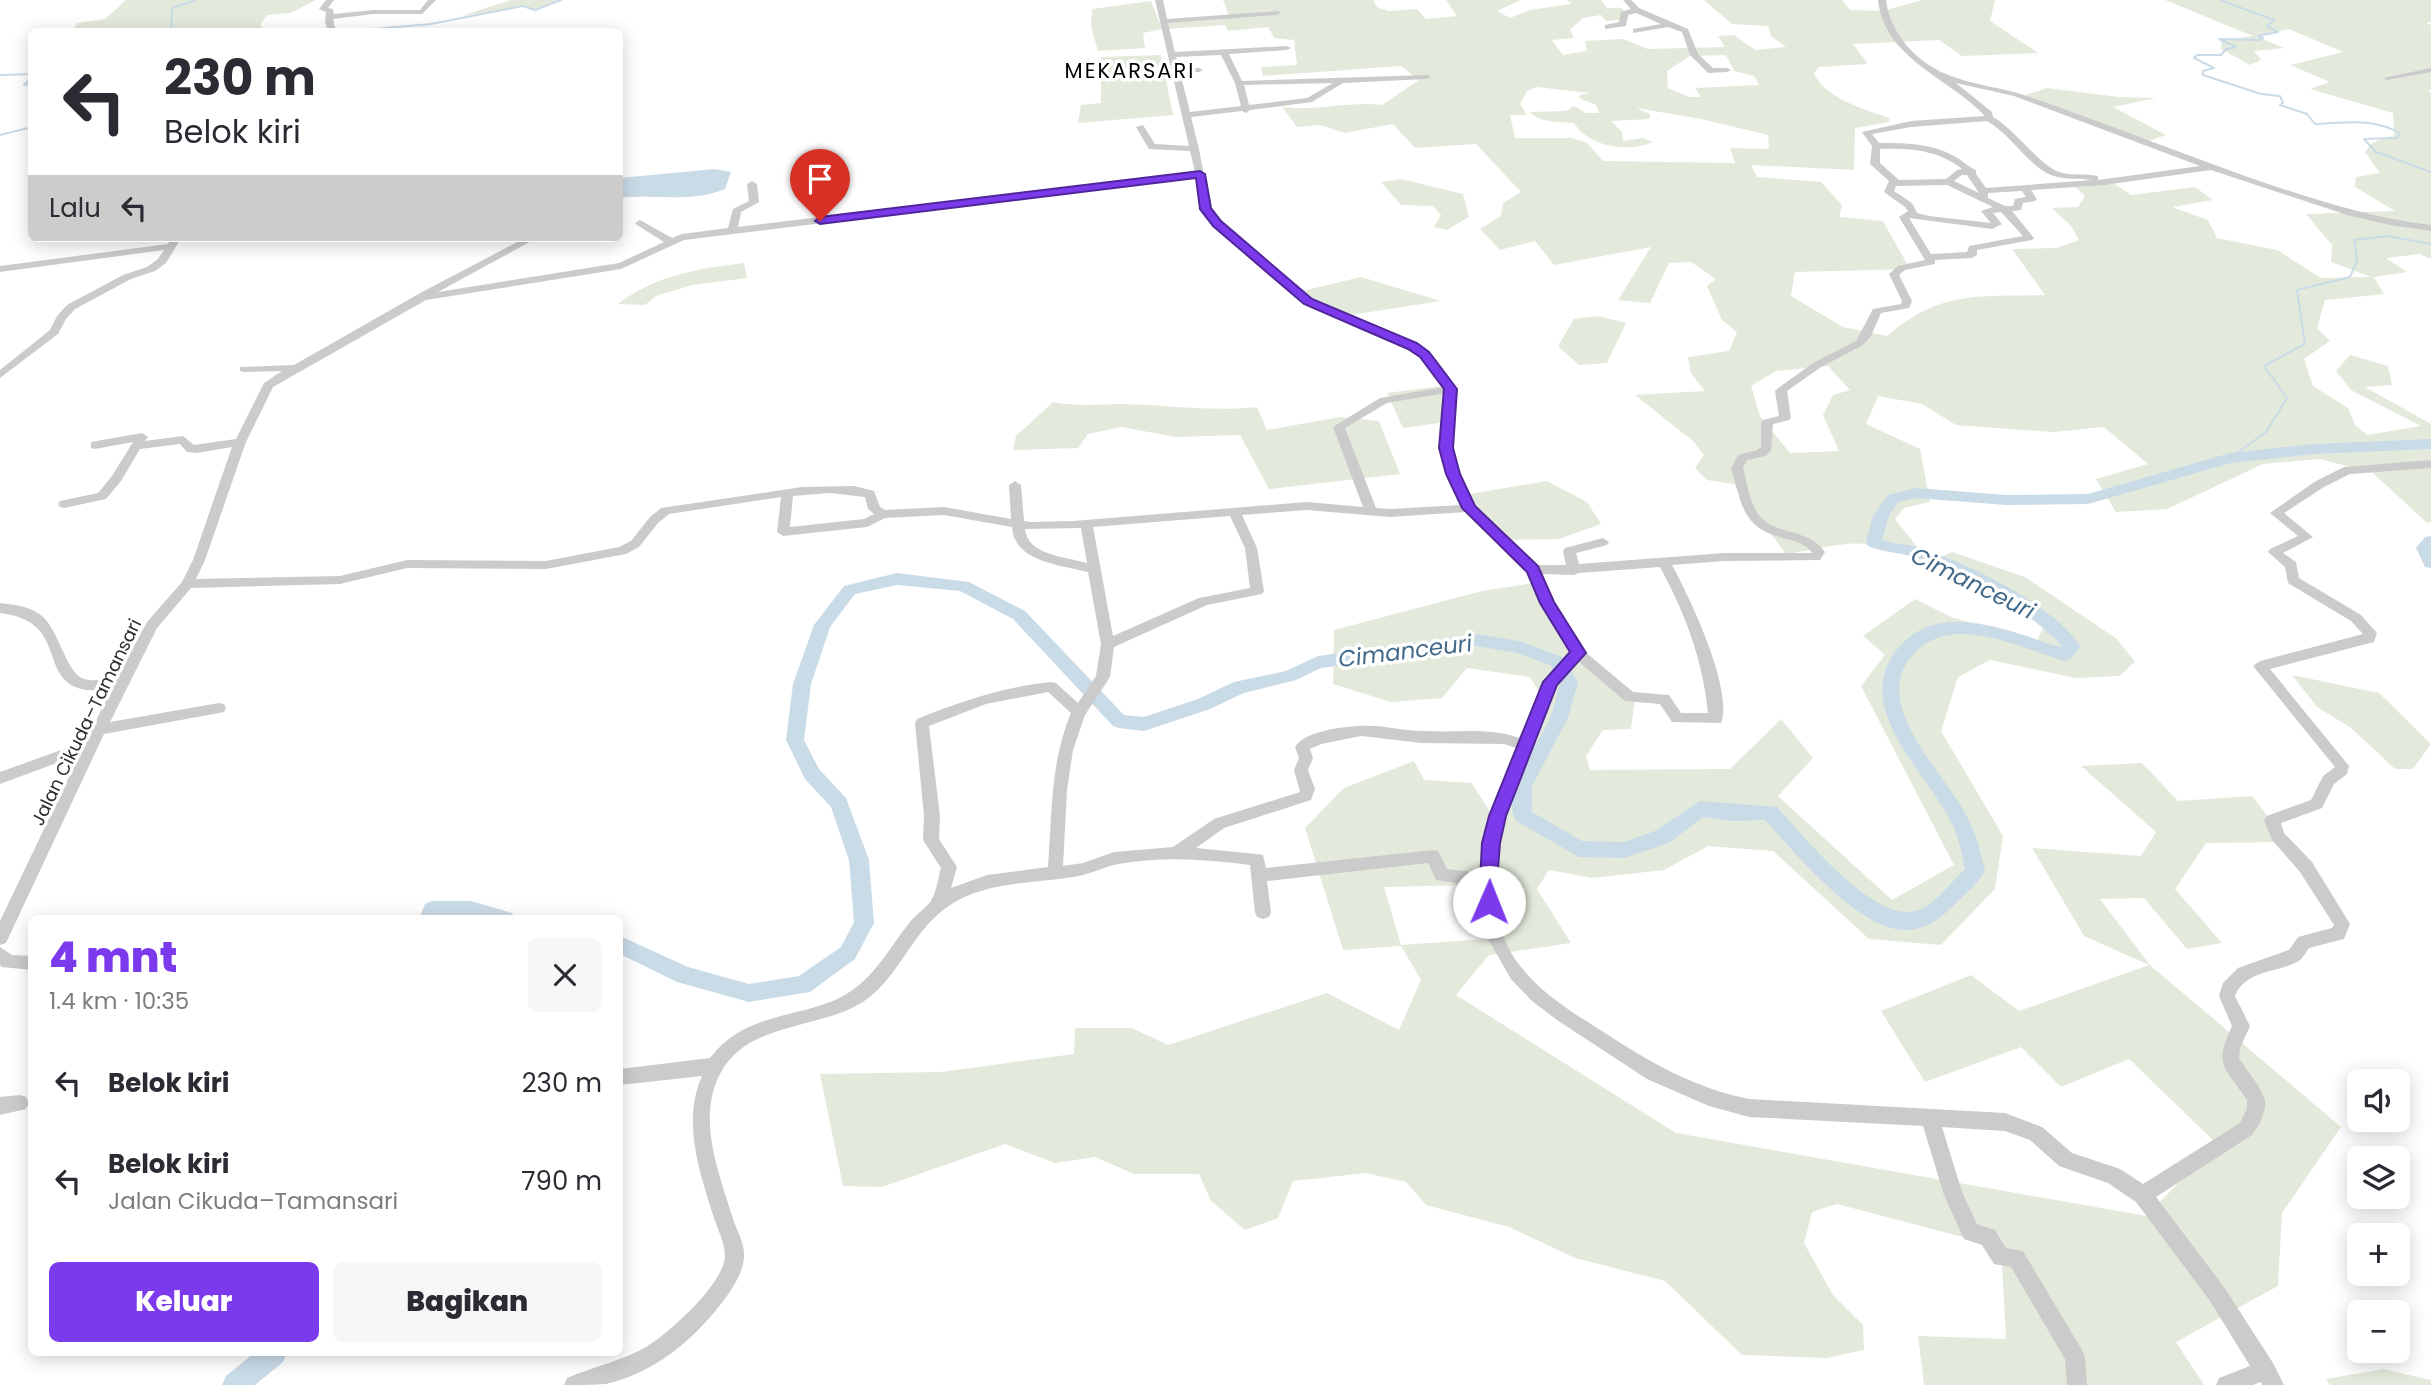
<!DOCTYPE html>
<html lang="id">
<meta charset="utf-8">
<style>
:root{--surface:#fff;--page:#f7f7f7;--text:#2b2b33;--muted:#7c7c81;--accent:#7c3aed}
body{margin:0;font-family:Poppins,sans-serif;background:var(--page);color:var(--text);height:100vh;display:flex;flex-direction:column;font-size:26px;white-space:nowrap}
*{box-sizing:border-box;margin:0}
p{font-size:23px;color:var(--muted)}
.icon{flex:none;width:38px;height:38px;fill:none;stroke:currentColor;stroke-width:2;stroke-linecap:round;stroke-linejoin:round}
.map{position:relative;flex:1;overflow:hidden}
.side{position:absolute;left:28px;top:915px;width:595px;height:441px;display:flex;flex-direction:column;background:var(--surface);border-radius:10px;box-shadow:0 4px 18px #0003}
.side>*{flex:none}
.hud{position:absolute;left:28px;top:28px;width:595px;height:214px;border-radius:10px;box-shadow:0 4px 18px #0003;background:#fff;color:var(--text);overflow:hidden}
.tools{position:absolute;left:2347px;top:1069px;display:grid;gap:14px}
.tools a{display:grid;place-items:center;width:63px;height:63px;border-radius:10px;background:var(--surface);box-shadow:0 4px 18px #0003;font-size:35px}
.pin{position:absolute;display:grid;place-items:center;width:60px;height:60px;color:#fff;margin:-72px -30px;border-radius:50% 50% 50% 0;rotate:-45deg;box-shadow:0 0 7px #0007}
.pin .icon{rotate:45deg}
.me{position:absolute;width:77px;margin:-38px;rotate:1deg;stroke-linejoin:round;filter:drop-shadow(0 0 5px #0008)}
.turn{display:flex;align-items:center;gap:24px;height:147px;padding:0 21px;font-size:32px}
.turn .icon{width:91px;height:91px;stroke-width:2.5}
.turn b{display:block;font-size:49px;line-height:60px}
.then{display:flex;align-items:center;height:66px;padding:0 21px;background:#0003;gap:14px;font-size:26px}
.round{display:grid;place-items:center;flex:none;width:74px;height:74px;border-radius:10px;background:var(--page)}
.summary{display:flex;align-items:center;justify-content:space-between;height:119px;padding:0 21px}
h1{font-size:42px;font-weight:800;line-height:52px;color:var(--accent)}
.cta{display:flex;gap:14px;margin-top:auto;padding:14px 21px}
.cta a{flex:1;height:80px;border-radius:10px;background:var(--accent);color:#fff;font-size:28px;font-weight:800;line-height:80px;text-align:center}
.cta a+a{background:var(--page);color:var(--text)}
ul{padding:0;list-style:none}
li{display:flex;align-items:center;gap:21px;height:98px;padding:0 21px}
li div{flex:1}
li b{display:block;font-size:26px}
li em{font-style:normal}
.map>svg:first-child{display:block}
.green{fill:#e3eadc;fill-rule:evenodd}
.water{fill:#cadbe8}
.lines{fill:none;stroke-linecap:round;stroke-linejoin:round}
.stream{stroke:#cadbe8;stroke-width:2}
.river{fill:#cadbe8;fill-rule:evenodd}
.minor{fill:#cbcbcb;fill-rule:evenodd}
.route{fill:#7c3aed;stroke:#51269a;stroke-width:2}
.labels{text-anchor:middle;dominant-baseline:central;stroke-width:7;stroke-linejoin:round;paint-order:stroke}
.far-street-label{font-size:18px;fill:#2e2e2e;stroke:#fff}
.far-quarter-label{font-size:21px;letter-spacing:2px;fill:#000;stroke:#fff}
.water-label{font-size:23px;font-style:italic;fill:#426989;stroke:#fff}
</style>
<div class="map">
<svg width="2431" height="1385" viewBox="0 0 2431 1385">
<rect width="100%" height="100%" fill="#fff"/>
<path class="green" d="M126,0H316L291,13L267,15L260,25L265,31H73L77,23L105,19Z
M511,0H564L531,10L523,5L504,11L461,16Z
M1223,0H1373L1377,7L1388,11L1417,9L1426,19L1457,16L1446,0H1521L1497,11L1510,18L1530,10L1571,4L1567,0H1601L1607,8H1622L1629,19L1606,21L1601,15L1583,18L1570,30L1574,38L1552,40L1563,55L1587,51L1585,41L1623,39L1648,49L1725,47L1718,36L1734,35L1755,50L1786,47L1771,36L1768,26L1732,24L1704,0H1842L1850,10L1883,11L1922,0H1995L1990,21L2038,53L1962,56L1939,40L1853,44L1868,64L1819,67L1814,73C1824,98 1864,109 1889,118V122L1855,128L1854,170L1751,165L1757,177L1821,182L1842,205L1839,217L1883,221L1910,269L1795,272L1791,296L1843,327L1887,336C1941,290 1977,297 2045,295L2012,249L2057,248L2079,240L2071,226L2052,208L2078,207L2085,196L2075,187L2113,183L2131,195L2195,187L2213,200L2172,207L2208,220L2217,238L2277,250L2321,278L2371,277L2331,262L2332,245L2306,214L2395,211L2355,187L2356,177L2380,173L2365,152L2372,143L2394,135L2393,113L2310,89L2330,82L2290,65L2343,52L2289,29L2256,36L2284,48L2254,51L2261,60L2250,65L2221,49L2222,40L2253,36L2165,0H2431V22L2426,23L2431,25V90H2428L2431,93V259L2420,254L2386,258L2407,272L2374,277L2384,294L2325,300L2317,328L2330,341L2304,359L2313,386L2348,408L2355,425L2367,435L2421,426L2351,390L2336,371L2350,355L2388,366L2392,385L2365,387L2431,424V522L2427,523L2373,473L2320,459L2263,464L2167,509L2116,512L2096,479L2148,464L2104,427L2053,432L1956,425L1922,404L1878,396L1866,424L1920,449L1930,502L1904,508L1895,519L1929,562L1952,552L2025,577L2117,639L2135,662L2119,676L2076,678L1990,660L1958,677L1941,731L2003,836L1995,889L1941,945L1869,939L1773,851L1708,846L1664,870L1592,878L1549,870L1537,889L1571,943L1489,955L1456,995L1676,1133L2146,1216L2217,1144L2129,1059L2061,1087L2021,1047L1925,1082L1881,1011L1971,975L2019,1011L2149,965L2084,936L2032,848L2141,856L2156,832L2081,766L2142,763L2178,801L2252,796L2288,842L2206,843L2175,889L2222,943L2187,949L2144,898L2100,899L2150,965L2341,1127L2282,1213L2278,1286L2176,1342L2204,1385H1924L1918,1336L2006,1339L2001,1247L1837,1204L1812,1212L1804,1243L1833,1295L1863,1325L1864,1350L1827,1358L1742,1355L1665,1281L1575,1258L1509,1227L1426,1205L1406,1182L1366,1173L1293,1181L1278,1218L1245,1230L1211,1201L1199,1174H1134L1095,1157L1055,1163L1005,1144L882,1187L843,1186L820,1074L941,1072L1074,1054L1075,1028H1132L1168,1045L1327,993L1399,1030L1421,980L1401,946L1343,950L1305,828L1344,788L1414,761L1424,780L1472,783L1493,817L1504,814L1508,765L1546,703L1530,677L1467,668L1442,698L1391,702L1333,684L1334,630L1482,591L1541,582L1583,655L1635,697L1631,729L1603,730L1586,756L1590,770L1730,769L1781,719L1813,758L1778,796L1892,900L1954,865L1861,686L1885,655L1863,636L1915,599L1951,617L2037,641L2044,626C1999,589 1924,553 1866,544C1845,541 1808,551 1786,554L1734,484L1707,480L1695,468L1704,455L1693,441L1635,395L1705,391L1691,373L1688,357L1729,351L1737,332L1722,320L1707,286L1716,279L1691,262L1669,263L1650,303L1618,300L1651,247L1554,265L1535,241L1500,250L1480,229L1501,216L1503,203L1521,192L1476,144L1415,148L1393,124L1345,133L1320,125L1297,127L1282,107C1316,112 1348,101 1382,105L1419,80L1401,66L1263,76L1261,67L1297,65L1294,40L1274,38L1268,27L1228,31L1225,25L1168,29L1165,21L1229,16ZM1726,55L1734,71L1754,76L1759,85L1695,88L1701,97H1689L1668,88L1667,71L1690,56ZM1537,87L1589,93L1580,95L1579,98L1596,105L1599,113H1586L1574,106L1566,111L1530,112C1540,123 1560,122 1574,123C1589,147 1629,153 1653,142L1643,138L1623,141L1622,132L1611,121L1650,119V114L1636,108L1701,119L1768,135L1769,149L1730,148L1735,163L1603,161L1587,143L1572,138H1515L1510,115H1527L1520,104L1527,91ZM1828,366L1850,390L1833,395L1823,415L1839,451L1790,453L1760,416L1751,386L1776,371ZM1472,885L1486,939L1401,945L1384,887Z
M1151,1L1162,29L1143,33L1145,48L1098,51L1091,27L1092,9Z
M1161,55L1173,115L1078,123L1081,105L1101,103V57Z
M2047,88L2119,97L2156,98L2113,107L2166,135L2143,143L2078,120L2023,96Z
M1401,179L1463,194L1469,217L1447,230L1434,227L1441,215L1433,206L1401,205L1381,182Z
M744,263L747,278L692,285L656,296L645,305L618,304C656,275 697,269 744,263Z
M1361,277L1441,301L1344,316L1320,307L1298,292Z
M1598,316L1626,323L1607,363L1579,365L1558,346L1574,319Z
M1448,385L1446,422L1403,428L1387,393Z
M1053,402C1077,407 1098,404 1122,404C1168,405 1211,412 1257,407L1267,430L1340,417L1379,421L1400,474L1269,489L1240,435L1176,437L1121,427L1088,434L1078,448L1013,450L1016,436Z
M1547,481L1587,502L1601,524L1559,539L1504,540L1472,510L1470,494Z
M2292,675L2379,693L2431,744L2413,769H2395L2351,728L2317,707Z
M2383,1369L2431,1380V1385H2330L2326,1379Z"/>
<path class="water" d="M715,169L731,172L725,189C692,203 654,194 620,198V178Z"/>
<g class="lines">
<path class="stream" d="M2220,0L2274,20L2267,26L2278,32L2258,36L2263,38L2260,40L2219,39L2236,47L2226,49L2221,55H2197L2194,58L2214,68L2203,71V75L2261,94L2280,96L2283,103L2280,105L2307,114L2315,124C2342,123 2377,117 2400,134L2396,138L2364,139L2376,152L2431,172
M171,32L172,8L196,0
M339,32L431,24L523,6L535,10L561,0
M0,75L32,74
M32,77L24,85L32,84
M0,135L32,127
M2230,458L2266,432L2287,398L2264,366L2305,344L2297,290L2350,277L2357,261L2354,240L2387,236L2431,244"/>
<path class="river" d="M2431,439V449L2314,454L2231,463L2088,504L2006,505L1916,498L1898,502L1889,516L1882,540C1895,544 1908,544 1920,548C1966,562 2056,606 2081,647L2070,659L2064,661C2017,647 1949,610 1911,657C1872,704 1941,770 1964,811C1975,830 1980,849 1985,871C1978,884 1963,896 1953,906C1940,919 1925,930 1906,930C1859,931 1795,853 1765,820L1731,821L1703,817L1669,843L1624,858L1579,857L1516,821C1499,788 1536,749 1549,720C1554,708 1557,694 1560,682L1550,665L1517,653L1477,646L1321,668L1296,680L1244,693L1210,709L1144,731L1119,728L1113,726L1013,619L960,591L897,585L855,594L830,627L811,684L804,740L819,769L846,798L869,860L874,923L855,959L810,992L749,1002L677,982L620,954V936L688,967L749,984L799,976L841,947L854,922L849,860L831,807L805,779L786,740L793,684L814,625L844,586L897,573L969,582L1025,611L1124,715L1144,717L1198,699L1234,682L1286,671L1318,656L1477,634L1519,641L1562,657L1578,682L1568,718L1532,786V812L1582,841L1624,842L1655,831L1700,801L1777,807C1803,835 1873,923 1916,911C1934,906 1951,882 1965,869C1961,850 1958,834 1949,818C1922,768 1851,705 1898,648C1913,631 1932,622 1954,622C1979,621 2004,629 2027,636C2039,640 2052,646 2063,647C2026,608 1962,571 1910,556C1896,552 1882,552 1868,546L1866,542L1873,516L1888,495L1916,488L2006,495L2088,494L2230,453L2314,444Z
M2431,536V568L2425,567L2416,548L2425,537Z
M432,901H471L512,913L515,919H419L425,904Z
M254,1353H287L283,1362L255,1385H222L226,1376Z"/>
<path class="minor" d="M326,0H334L328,8L333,9L334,14L373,10H420L428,0H436L422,14H373L333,19L336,32H328L325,22L326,12L319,9Z
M1155,0H1163L1167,19L1279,11L1280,13L1276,15L1168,23L1175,52L1287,46L1291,48L1287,50L1229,54L1242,81L1427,75L1431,77L1427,79L1343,83L1312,102L1250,110L1246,113L1242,111L1191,117L1199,149L1210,209L1220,221L1312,300L1417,344L1436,360L1457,389L1452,448L1459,474L1474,506L1536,565H1566L1563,551L1565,548L1603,538L1609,542L1607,545L1576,553L1579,564L1724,553H1812C1805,543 1795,541 1783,538C1742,528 1742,504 1731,468L1738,455L1757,450L1761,447V422L1763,420L1779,416L1775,391L1777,389L1813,363L1856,341L1873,309L1901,304L1902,301L1889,274L1898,266L1925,260L1899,217L1908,211L1905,207L1884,192L1889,181L1870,164L1872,146L1862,132L1911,121L1985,116C1950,78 1884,59 1878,0H1886C1889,26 1907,51 1929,65C1959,85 1997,85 2030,97C2111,125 2190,157 2271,185C2324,202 2376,219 2431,225V231L2390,225L2347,215L2211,170L2104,185L2031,190L2037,199L2035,201L2023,203L2021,210L2012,211L2034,238L2032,240L1977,250V255L1972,258L1935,260V264L1905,270L1899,275L1912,301L1909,308L1881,313L1871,336L1863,345L1821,367L1787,391L1791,418L1789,420L1773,424L1771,451L1765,456L1747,460L1743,468C1747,482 1749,498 1756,511C1771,537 1807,526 1825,552L1820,560L1724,561L1672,565C1689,596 1734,690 1721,723L1672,722L1660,704L1625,701L1578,661C1546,691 1533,737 1519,778C1498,838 1478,913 1521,967C1543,995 1575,1014 1605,1033C1651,1063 1695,1088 1749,1099L2005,1113L2042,1127L2072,1153L2120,1169L2143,1184L2240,1123L2247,1108V1100C2225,1067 2213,1066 2232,1026L2219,996L2223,983L2238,968L2289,950L2298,937L2332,928L2334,925L2300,872L2272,840L2264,820L2267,816L2311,800L2323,776L2335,767L2253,666L2260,661L2363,634L2351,621L2288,583L2285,567L2268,552L2270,549L2298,536L2270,513L2316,481L2344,467L2431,460V468L2350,474L2324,487L2284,513L2313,537L2283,553L2296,562L2299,578L2361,615L2377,633L2374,642L2270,669L2349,766L2347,774L2334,784L2322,808L2281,823L2284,833L2312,862L2350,924L2344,939L2309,948C2306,952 2303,958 2299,961C2278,973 2245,970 2235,996L2250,1026L2240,1048L2239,1058L2259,1087L2265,1100V1108L2260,1123L2252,1135L2156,1197L2224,1287L2273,1363L2284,1385H2262L2261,1382L2253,1385H2216L2219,1378L2250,1366L2210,1301L2136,1202L2108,1183L2059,1166L2030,1140L2005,1131L1942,1127L1962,1192L1977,1224L1995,1230L2006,1248L2023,1251L2082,1350L2085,1357L2087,1385H2067L2065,1359L2011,1267L1994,1264L1982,1245L1964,1239L1944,1195L1923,1126L1749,1117L1709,1106L1647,1079L1557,1020L1532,1001L1511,979L1488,939L1482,915L1480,886L1436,880L1428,863L1267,881L1271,912L1269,917L1263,919L1257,917L1255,912L1250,865C1207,859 1161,856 1118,864C1103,867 1089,875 1073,877C1029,884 978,881 942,911C907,939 895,987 854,1007C810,1029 745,1025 720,1074C696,1120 720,1176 734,1222C738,1232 743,1242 744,1252C745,1268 736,1283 727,1296C697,1337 657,1372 606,1384C593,1385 577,1385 564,1385L567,1378C593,1367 621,1361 646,1347C669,1333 724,1284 725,1256C725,1243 717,1228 713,1215C699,1170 682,1121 702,1076L620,1085V1069L710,1058C743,1015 787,1019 833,1001C871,985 886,952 910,922C916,914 928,907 932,899C937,890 938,877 941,868L923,840L924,816L915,723L917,719C961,701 1004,687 1051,682L1056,683L1078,703L1096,676L1101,644L1088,572C1061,565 1014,562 1012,527L944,515L885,518L867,527L783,536L777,532L781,497L669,514L658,523L639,547L626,554L546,569L407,568L340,584L191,588L157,628L110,722L219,703L224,704L226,708L224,712L219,713L104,734L6,943L0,945V921L78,758L65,760L0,784V772L64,749L84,746L111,689C101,689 89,692 78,688C39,674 67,621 0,613V603C15,605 30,606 42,616C59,630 66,673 84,679C93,682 107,679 117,678L147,622L182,582L193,560L232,447L197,453L187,452L180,444L140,449L121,481L106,499L64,508L60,507L58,504L60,501L98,493L112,476L133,442L95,449L91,448V442L142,433L148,437L145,441L183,436L194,445L236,439L264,383L282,371L244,372L240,371V367L294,365L422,292L525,238H537L438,292L619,263L664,242L637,225L635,223L640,220L672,238L682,234L728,228L733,209L749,201L747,184L752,181L757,184L759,202L741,212L738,227L1195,172L1190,151L1149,149L1136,127L1143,125L1155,144L1189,146ZM1221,55L1235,83L1241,106L1190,112L1180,72H1199L1203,70L1199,68H1179L1176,57ZM1333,83L1307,98L1249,105L1244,85ZM1956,83L2014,96L2200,166L2098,180V176C2085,173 2071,176 2059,172C2038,164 2016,130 1993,117L1992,112ZM1987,121C2011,134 2030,169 2054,176C2067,180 2080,178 2092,180L1986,188L1976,174V170C1968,167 1961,159 1952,155C1930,143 1903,143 1879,143L1872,134L1911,127ZM1880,149C1910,148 1938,150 1962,169L1957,170L1946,179L1899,180L1880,163ZM1962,175H1967L1979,193L1954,181ZM1196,177L1200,209L1214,225L1304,304L1409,348L1428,364L1444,387L1380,398L1333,427L1363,507L1307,502L1073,521L1030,522L1024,521L1021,485L1015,481L1009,485L1011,519L944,507L885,510L880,507L874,491L854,486L802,487L661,508L650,517L631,541L619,547L546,561L407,560L340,576L196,579L205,560L246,442L273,387L426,300L621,269L684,240ZM1947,185L1993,207L1981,211L1991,223L1929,216L1917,213L1912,203L1894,191L1896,186ZM2022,191L2026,197L2015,199L2013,206H2005L1988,198V193ZM2001,212L2023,236L1969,246L1967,252L1931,254L1909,218L1992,229L2002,224L1993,213ZM1445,393L1440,448L1447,474L1461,505L1390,509L1376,508L1345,428L1387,403ZM830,493L865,497L868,509L874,514L864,519L790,527L793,496ZM1307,510L1390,517L1466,512L1527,571L1540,603L1570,652L1548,676L1519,738C1490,727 1455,733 1424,731C1403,731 1380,724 1359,726C1341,727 1305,731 1295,747L1299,758L1294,770L1300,792L1214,819L1173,847L1114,852L1083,863L1063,866L1067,790L1073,750L1085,715L1110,677L1114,647L1207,605L1262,594L1264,591L1257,548L1242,515ZM1230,516L1245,548L1250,588L1199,598L1113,636L1093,527ZM1081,528L1087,563C1066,557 1027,555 1025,529ZM1660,567C1685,613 1703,660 1708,713H1681L1669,695L1633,692L1583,650L1553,602L1541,574L1574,575L1579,573ZM1048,692L1071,713C1050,763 1052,815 1048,867L987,875L951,888L957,867L939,839L940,816L929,726L986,704ZM1361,736L1422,743L1504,744L1516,748L1492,815L1481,873L1447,869L1438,851L1433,850L1266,868L1263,855L1257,854L1196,848L1224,828L1311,800L1315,789L1308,770L1313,758L1310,749L1321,744Z
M1623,0H1631L1639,8L1688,29L1698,54L1713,68H1727L1731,70L1727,72L1708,73L1690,55L1682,32L1668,27L1633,33V29L1661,24L1636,13L1628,15L1626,26L1605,29V25L1619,22L1621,12L1631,9Z
M2431,68V72L2387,80L2383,78Z
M171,238H181L166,263L155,271L131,279L75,309L66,319L58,334L0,378V370L50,330L57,316L67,305L123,275L147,267L158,259L164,250L0,272V266L168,244Z
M0,947L12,955L32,956V970L2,967L0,965Z
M20,1095L26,1097L29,1103L26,1109L0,1115V1097Z"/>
</g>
<path class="route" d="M1200,171L1205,174L1211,208L1221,221L1312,299L1417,343L1429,352L1457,389L1453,448L1460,474L1475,506L1538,566L1554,602L1586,653L1557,685L1506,816L1500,843L1495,907L1489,910L1479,902L1482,843L1489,816L1543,682L1570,652L1540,603L1527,572L1462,508L1446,474L1439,448L1444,389L1420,357L1408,349L1304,304L1213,226L1200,209L1196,178L820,224L815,221L820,217Z"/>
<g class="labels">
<g class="far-street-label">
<text transform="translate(86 722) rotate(-64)">Jalan Cikuda–Tamansari</text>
</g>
<g class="far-quarter-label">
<text x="1130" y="70">MEKARSARI</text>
</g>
<g class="water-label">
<text transform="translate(1973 583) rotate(26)">Cimanceuri</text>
<text transform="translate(1405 651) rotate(-7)">Cimanceuri</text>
</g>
</g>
</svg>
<div class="tools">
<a><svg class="icon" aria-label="sound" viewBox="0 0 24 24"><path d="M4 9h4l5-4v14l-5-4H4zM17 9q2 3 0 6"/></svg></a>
<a><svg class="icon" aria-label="layers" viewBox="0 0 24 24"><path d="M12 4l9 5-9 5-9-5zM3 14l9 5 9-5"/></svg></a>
<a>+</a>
<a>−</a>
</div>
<div class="pin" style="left:820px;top:221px;background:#d93025"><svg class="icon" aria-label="arrive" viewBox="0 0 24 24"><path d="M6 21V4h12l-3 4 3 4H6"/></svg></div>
<svg class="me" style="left:1489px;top:902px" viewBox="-20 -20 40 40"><circle r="19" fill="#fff"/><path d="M0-13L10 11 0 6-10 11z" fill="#7c3aed"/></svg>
<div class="hud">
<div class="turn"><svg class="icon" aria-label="left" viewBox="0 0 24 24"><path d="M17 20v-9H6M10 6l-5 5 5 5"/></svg><div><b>230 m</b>Belok kiri</div></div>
<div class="then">Lalu<svg class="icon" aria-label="left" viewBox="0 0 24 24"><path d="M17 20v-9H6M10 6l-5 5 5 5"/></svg></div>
</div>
<section class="side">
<div class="summary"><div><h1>4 mnt</h1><p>1.4 km · 10:35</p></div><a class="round"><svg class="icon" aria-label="close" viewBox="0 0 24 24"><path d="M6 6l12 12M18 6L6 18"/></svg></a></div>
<ul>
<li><svg class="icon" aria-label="left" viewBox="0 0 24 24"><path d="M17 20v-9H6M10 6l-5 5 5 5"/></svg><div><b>Belok kiri</b></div><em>230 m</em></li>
<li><svg class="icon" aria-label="left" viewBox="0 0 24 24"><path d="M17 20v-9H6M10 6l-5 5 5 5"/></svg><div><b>Belok kiri</b><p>Jalan Cikuda–Tamansari</p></div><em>790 m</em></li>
</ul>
<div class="cta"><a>Keluar</a><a>Bagikan</a></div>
</section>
</div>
